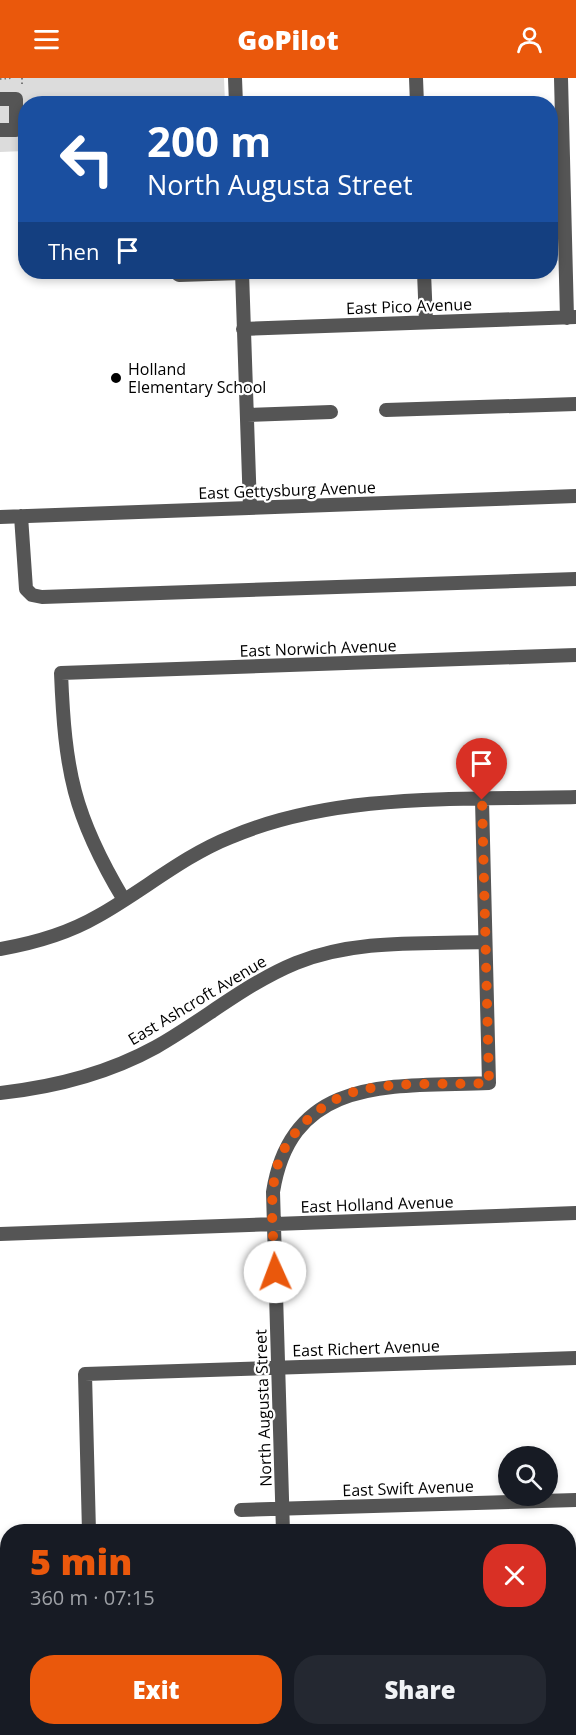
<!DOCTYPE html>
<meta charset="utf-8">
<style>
:root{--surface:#171b24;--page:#242831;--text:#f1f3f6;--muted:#9ea1a6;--accent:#ea580c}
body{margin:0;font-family:"Open Sans",sans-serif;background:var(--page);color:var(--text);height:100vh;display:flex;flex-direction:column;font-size:22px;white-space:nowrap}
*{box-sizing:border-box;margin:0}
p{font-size:20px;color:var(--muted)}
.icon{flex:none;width:33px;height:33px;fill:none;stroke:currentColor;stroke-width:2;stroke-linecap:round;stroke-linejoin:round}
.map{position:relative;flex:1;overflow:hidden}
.sheet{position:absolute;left:0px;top:1446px;width:576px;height:212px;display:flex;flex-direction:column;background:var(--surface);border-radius:24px 24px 0 0;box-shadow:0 3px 9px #0003}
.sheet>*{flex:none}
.banner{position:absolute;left:18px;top:18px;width:540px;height:183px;border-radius:24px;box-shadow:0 3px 9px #0003;background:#1a4fa0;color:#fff;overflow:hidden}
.fabs{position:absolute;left:498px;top:1368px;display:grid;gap:12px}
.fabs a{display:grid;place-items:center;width:60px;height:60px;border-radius:50%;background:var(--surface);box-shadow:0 3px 9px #0003;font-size:30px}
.pin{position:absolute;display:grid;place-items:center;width:51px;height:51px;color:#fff;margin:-62px -26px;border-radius:50% 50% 50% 0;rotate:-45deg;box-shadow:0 0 6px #0007}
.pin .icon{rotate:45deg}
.me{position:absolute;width:66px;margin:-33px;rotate:358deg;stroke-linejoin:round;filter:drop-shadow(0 0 4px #0008)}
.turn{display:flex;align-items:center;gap:21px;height:126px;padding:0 30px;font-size:27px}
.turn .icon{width:78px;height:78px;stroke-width:2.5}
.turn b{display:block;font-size:42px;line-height:51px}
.then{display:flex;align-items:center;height:57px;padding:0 30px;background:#0003;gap:12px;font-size:22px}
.round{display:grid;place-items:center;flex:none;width:63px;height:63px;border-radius:24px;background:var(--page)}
.summary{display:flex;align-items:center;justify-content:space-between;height:102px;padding:0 30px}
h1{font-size:36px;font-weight:800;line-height:45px;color:var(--accent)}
.action{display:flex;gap:12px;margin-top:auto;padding:12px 30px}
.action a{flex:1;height:69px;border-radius:24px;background:var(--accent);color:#fff;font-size:24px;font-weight:800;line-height:69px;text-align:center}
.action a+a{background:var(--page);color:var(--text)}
header{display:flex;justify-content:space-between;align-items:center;height:78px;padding:0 30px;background:var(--accent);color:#fff;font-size:27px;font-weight:800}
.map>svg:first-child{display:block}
.green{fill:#dcdcdc}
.building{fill:#c4c4c4}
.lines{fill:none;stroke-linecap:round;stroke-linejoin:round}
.path{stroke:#777;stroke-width:2;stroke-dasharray:1.5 3;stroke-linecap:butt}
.minor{stroke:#555;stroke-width:14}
.route{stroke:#ea580c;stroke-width:10;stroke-dasharray:0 18}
.poi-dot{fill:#000;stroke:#fff;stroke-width:2}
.labels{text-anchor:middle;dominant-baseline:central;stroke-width:4.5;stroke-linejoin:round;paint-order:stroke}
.street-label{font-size:16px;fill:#000;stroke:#fff}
.poi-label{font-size:16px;fill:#000;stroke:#fff;text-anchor:start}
</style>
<header><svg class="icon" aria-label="menu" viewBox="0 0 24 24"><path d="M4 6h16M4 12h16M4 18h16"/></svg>GoPilot<svg class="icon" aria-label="person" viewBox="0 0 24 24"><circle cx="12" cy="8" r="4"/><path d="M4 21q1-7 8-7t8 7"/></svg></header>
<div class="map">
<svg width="576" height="1657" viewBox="0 0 576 1657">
<rect width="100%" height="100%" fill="#fff"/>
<path class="green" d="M0,0H224L225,25L26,26L25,73L0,74Z"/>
<path class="building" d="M8,1638V1650H40L41,1657H0V1639Z
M122,1650H151V1657H122Z"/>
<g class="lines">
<path class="path" d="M22,0V9
M0,1L12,0"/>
<path class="minor" d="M235,0L236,26
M416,0L417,26
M561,0L567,240
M0,21H16V52H0
M175,194L179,197L242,195
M242,194L250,430
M424,194L426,244
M243,251L576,239
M386,332L576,326
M247,337L331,334
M21,438L26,511L32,517L42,519L576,501
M0,439L576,418
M124,822C73,737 65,693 61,595L576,577
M0,871C35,865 67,856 98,838C143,813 183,778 231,759C337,714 462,722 576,719
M0,1015C55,1009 107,996 156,969C204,942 245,906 296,885C355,861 422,866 485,864
M0,1156L576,1135
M241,1432L576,1422
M89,1454L85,1296L576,1280
M283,1454L273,1114C292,995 396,1009 489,1005L482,722
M568,1565H576
M0,1608H8
M0,1633H8
M50,1650L51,1657
M290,1650V1657"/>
</g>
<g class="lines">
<path class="route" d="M275,1194C274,1160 268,1122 277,1089C286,1055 323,1022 357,1013C396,1003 449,1007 489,1005L482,722"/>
</g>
<circle class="poi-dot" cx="116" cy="300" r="6"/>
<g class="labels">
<g class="street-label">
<text transform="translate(409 228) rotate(-2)">East Pico Avenue</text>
<text transform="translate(287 412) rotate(-2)">East Gettysburg Avenue</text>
<text transform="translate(318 570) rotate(-2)">East Norwich Avenue</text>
<text transform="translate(197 922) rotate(-31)">East Ashcroft Avenue</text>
<text transform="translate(377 1126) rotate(-2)">East Holland Avenue</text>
<text transform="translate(366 1270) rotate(-2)">East Richert Avenue</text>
<text transform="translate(263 1330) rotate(-92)">North Augusta Street</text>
<text transform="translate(408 1410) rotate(-2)">East Swift Avenue</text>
</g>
<g class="poi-label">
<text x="128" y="291">Holland<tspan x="128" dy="18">Elementary School</tspan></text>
</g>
</g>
</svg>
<div class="fabs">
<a><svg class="icon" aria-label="search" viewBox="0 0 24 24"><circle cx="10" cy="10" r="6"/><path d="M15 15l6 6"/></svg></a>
</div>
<div class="pin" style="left:482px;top:722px;background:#d93025"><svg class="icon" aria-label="arrive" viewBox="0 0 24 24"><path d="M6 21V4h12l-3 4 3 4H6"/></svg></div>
<svg class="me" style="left:275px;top:1194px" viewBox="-20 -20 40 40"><circle r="19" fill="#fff"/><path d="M0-13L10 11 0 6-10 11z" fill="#ea580c"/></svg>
<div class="banner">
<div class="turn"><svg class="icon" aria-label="left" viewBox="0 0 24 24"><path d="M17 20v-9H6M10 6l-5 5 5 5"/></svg><div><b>200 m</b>North Augusta Street</div></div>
<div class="then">Then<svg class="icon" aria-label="arrive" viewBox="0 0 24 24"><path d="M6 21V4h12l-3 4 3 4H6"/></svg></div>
</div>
<section class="sheet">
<div class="summary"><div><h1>5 min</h1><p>360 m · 07:15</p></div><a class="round" style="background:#d93025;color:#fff"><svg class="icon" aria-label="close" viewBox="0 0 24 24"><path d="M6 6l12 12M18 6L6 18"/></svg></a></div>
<div class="action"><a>Exit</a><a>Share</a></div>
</section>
</div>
